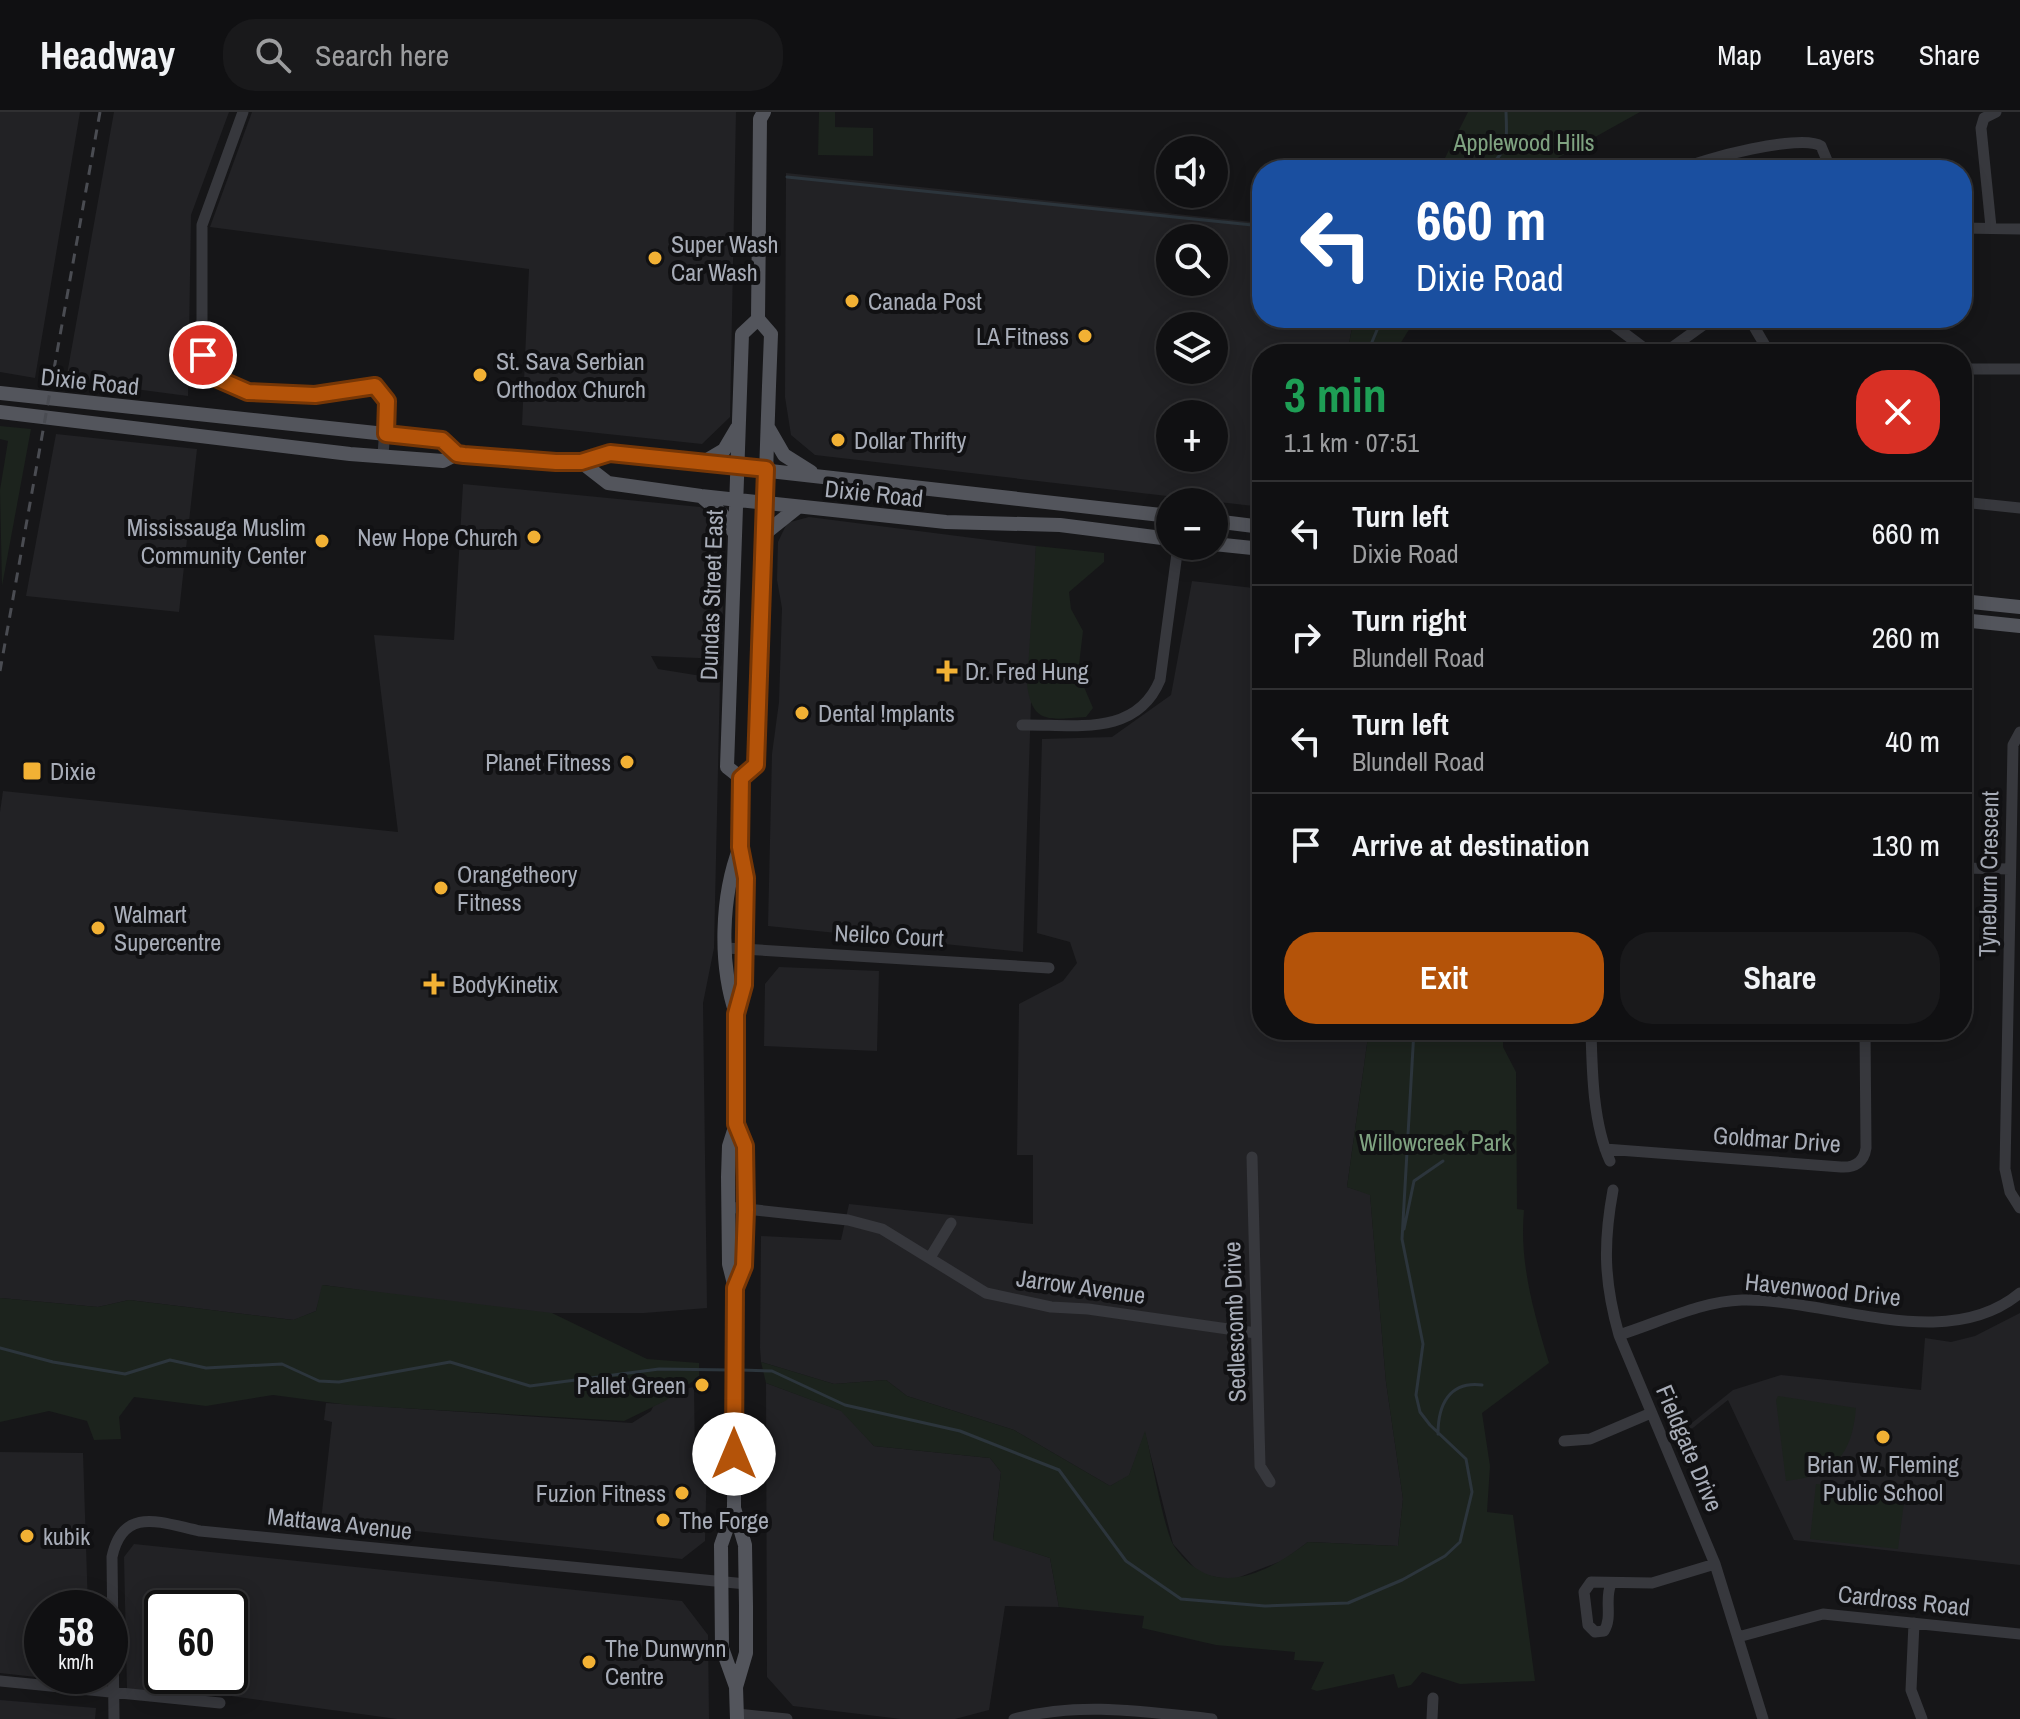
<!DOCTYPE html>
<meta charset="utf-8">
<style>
:root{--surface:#101012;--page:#19191b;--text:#f1f3f6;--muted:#9c9d9f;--line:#303032;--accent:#b45309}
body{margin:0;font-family:"Archivo Narrow",sans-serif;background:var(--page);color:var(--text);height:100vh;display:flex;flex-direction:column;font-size:30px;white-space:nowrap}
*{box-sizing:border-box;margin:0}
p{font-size:26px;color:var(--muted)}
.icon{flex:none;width:44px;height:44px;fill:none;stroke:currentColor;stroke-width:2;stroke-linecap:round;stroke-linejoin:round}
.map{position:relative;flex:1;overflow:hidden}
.sheet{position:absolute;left:1252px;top:232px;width:720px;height:696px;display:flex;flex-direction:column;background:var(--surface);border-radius:32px;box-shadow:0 4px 20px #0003,0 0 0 2px var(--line)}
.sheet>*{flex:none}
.banner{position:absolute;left:1252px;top:48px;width:720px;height:168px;border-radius:32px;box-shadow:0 4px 20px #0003,0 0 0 2px var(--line);background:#1a4fa0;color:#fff;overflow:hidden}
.controls{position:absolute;left:1156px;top:24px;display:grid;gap:16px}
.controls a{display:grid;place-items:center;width:72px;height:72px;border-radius:50%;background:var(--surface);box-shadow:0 4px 20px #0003,0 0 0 2px var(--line);font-size:40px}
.speed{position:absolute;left:24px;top:1478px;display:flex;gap:16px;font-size:40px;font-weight:700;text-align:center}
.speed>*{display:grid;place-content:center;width:104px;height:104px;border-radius:50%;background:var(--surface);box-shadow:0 4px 20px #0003,0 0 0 2px var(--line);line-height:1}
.speed small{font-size:20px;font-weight:400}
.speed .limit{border:4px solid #111;border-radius:12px;background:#fff;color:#111}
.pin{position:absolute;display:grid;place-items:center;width:68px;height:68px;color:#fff;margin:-34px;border:4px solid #fff;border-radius:50%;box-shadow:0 2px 8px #0007}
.me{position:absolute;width:88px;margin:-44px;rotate:0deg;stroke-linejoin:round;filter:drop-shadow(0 0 6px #0008)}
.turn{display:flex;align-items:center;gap:28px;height:168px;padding:0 32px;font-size:36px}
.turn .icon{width:104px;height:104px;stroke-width:2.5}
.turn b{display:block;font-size:56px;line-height:68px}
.round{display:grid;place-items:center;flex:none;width:84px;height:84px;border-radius:32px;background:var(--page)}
.overview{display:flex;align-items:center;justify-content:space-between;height:136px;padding:0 32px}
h1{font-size:48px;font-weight:700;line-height:60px;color:#1e9e55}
.button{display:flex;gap:16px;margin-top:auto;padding:16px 32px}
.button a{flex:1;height:92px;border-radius:32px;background:var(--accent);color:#fff;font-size:32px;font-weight:700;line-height:92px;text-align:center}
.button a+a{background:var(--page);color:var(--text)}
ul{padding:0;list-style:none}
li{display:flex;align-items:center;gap:24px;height:104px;padding:0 32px;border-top:2px solid var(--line)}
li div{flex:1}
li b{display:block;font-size:30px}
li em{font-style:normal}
header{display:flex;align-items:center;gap:48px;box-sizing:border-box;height:112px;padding:0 40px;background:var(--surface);border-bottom:2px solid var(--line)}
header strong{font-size:38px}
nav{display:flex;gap:44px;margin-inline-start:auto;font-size:28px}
.search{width:560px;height:72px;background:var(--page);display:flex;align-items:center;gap:20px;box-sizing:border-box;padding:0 28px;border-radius:32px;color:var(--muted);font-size:30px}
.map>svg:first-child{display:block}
.built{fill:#222225;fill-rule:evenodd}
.green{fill:#1c231d}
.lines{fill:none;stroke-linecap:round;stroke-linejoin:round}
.stream{stroke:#2c353c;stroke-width:3}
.minor{stroke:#37383d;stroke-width:11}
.major{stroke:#53555c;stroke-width:14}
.rail{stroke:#4a4c52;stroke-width:3;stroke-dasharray:10 8;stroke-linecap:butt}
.route-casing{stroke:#753606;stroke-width:20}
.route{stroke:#b45309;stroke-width:14}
.poi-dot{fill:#f2b134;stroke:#111113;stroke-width:3}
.labels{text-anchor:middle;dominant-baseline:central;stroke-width:8;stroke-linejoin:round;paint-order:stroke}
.park-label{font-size:24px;fill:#7fa381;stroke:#111113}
.poi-label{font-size:24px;fill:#a8adb8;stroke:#111113;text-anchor:start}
.street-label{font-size:24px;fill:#a8adb8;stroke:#111113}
</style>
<header>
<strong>Headway</strong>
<div class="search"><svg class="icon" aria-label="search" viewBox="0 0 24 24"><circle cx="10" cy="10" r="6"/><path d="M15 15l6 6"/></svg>Search here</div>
<nav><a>Map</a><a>Layers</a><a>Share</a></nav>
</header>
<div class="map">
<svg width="2020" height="1607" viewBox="0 0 2020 1607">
<rect width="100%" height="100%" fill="#161618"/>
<path class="built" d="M0,0H80L35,266L0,260Z
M114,0H229L191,103L188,284L66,268Z
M252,0H736L730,305L702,332L522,313L529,157L210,115Z
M786,61L1262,111V206H1354L1347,242H1262V395L815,343L791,323L785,285ZM1214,126V170H1170V126ZM1214,214V258H1170V214ZM1170,302H1214V346H1170Z
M56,322L197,337L179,500L26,484Z
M463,372L700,395L712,403L724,421L722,547L651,544L658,557L720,567L714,836L703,891L707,1196L644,1201H528L323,1173L316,1199L294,1208L129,1188L98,1195L0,1186V700L3,679L398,720L374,523L454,528Z
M809,405L1036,434L1023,840L768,814L772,642L779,590L782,496L777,468L778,430L787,411Z
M1192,469L1262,477V918H1369L1347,1075L1370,1082L1386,1270L1403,1387L1398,1434L1308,1430L1284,1448L1232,1468L1200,1462L1173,1432L1145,1321L1129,1364L1110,1374L1014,1318L907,1284L886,1268L834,1272L761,1250L760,1236L761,1124L841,1128L849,1092L1033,1112V1043H1017L1019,892L1063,869L1077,851L1070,830L1037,821L1042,627L1112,625L1171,583Z
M779,855L879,859L877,939L764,934L765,872Z
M2020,1201V1453L1794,1428L1728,1288L1679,1327L1678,1322L1733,1278L1781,1263L1921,1278L1925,1226L1951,1230L1975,1224Z
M766,1271L842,1299L874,1334L990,1346L1001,1360L993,1427L1050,1446L1059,1495L1005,1494L989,1598L955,1607H901L793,1594L767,1565Z
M694,1275L695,1347L707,1348L705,1429L682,1447L321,1409L332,1310L324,1308L326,1291L632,1311L651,1299L659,1282Z
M0,1340L83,1341L88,1496H42V1564H90V1571L0,1561Z
M134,1432L682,1489L708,1523L709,1607H397L224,1583L127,1578L124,1445ZM162,1496H230V1564H162Z
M0,1588L96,1596L95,1607H0Z"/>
<path class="green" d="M819,0H835V15L873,16V44L818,43Z
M1468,0H1640L1536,58H1439Z
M1354,206H1416L1394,242H1347Z
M0,314L31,317L2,474L0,378L8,329L0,327Z
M1036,434L1104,441V450L1069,480L1071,497L1083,519L1078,561L1093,596L1086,605C1051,607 1032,614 1027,572Z
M1369,918H1503V935L1516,960L1517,1097L1524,1098C1519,1151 1534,1201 1549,1251L1482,1301L1490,1354L1487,1400L1513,1403L1535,1569L1460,1572L1422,1560L1411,1573L1398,1576L1394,1562L1317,1579L1311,1577L1324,1550L1294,1548L1295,1540L1216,1533L1142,1516L1144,1504L1059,1495L1050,1446L993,1428L1001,1360L990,1346L874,1334L841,1299L766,1271L761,1250L834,1272L886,1268L907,1284L1014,1318L1110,1374L1129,1363L1145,1319C1151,1342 1164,1419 1174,1434C1212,1489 1265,1463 1308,1430L1398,1434L1403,1387L1386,1270L1370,1083L1347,1075Z
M322,1173L552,1201L647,1247L699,1251V1265L665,1289L624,1309L349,1293L273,1283L206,1294L134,1285L119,1305L121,1327L94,1328L87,1309L49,1299L0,1310V1186L98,1195L129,1188L293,1208L316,1199Z
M1778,1284L1856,1296C1852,1343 1834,1364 1786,1369L1776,1288Z
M1816,1372L1905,1382L1898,1437L1810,1427Z"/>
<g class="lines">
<path class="stream" d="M1481,58C1509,44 1507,28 1506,0
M787,65L1262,114
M1367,242L1382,206
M1404,1117L1414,1069L1443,1049
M0,1236L53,1250L125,1262L170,1248L206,1256L282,1252L319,1269L339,1270L450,1250L530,1274L659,1257L730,1258
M741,1258L772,1259L845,1293L960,1319L1059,1358L1126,1449L1181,1487L1265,1494L1348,1491L1402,1468L1445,1444L1460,1430L1472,1380L1466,1347L1430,1313L1420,1300L1416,1283L1423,1232L1402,1127L1414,918
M1438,1322C1438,1293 1449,1269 1482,1273"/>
<path class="minor" d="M243,0L202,113V227L209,257L226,273L248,280L315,283L367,273L378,276L387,289L383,343
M1679,58C1702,47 1802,21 1821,34L1831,58
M1991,115L1981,16L1984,6L1996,0
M1962,116L2020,117
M1604,206L1652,242
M1749,206L1770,242
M1663,242L1713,206
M1962,257H2020
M1962,390L2020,396
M1022,613C1073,612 1136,626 1160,568L1178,434
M2020,620L2013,633L2005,1057L2010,1080L2020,1096
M1962,756L2010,757
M726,836L1049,856
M1591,918C1592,959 1593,1012 1610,1049
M1605,1037L1841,1055C1855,1056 1864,1050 1866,1036L1865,918
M1252,1045L1260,1354L1270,1370
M1613,1078C1603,1132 1604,1170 1619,1223L1715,1452L1763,1607
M728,1095L848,1108L882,1117L986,1181L1051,1195L1088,1197L1256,1221
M931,1144L951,1111
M1619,1223C1658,1211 1701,1189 1742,1188C1829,1186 1946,1243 2020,1181
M1564,1329L1590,1327L1651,1301
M1611,1472C1604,1487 1613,1505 1604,1519L1595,1520L1588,1513L1584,1480L1591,1470L1652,1471L1715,1452
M1914,1511L1911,1578L1922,1607
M1738,1525L1823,1502L2020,1522
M0,1569L220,1591
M737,1602L787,1607
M114,1607L112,1445C123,1393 162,1411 200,1419L746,1472
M1014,1607C1080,1589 1146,1600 1212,1607
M1432,1607L1433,1586"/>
<path class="major" d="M0,281L442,328L457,342
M0,300L350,342L443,349L457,342L556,350H581L610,341L1170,404
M769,317L784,343L811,360
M581,350L608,371L701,384L946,410L1060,413L1170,427
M702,351L724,338L737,316
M701,384L722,402L735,422
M1214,409L1262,415
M763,423L798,395
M1214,432L1262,437
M1962,489L2020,495
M1962,508L2020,514
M741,666L727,655L742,222L758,207
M736,902C719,852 721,784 740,735
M735,1176C752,1135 753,1053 736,1012
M734,1396L721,1433L722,1536L736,1575
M737,1607L736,1575L746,1541V1494L745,1433L734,1396L735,1176L729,1152L728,1065L729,1034L736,1012V902L744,873L746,766L740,735L741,666L756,653L769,274L771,222L758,207L760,7L764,0"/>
<path class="rail" d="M0,559L100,0"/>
</g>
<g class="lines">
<defs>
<path id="route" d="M203,243L216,266L248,280L315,283L375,274L387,289L386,322L442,328L457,342L464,343L556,350H581L610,341L766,357L756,653L741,666L740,735L746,766L744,873L736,902V1012L745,1034L746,1098L744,1154L735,1176L734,1342"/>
</defs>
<use href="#route" class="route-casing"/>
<use href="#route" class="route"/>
</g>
<g class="poi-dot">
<circle cx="655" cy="146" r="8"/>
<circle cx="852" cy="189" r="8"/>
<circle cx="1085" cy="224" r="8"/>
<circle cx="480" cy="263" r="8"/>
<circle cx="838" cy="328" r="8"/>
<circle cx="534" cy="425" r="8"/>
<circle cx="322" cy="429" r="8"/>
<path d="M943 547h8v8h8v8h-8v8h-8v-8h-8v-8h8z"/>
<circle cx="802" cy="601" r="8"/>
<circle cx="627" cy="650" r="8"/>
<rect x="22" y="649" width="20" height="20" rx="4"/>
<circle cx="441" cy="776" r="8"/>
<circle cx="98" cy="816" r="8"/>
<path d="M430 860h8v8h8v8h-8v8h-8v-8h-8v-8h8z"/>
<circle cx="702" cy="1273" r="8"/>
<circle cx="1883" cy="1325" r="8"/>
<circle cx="682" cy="1381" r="8"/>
<circle cx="663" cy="1408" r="8"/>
<circle cx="27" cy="1424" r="8"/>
<circle cx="589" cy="1550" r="8"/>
</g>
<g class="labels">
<g class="park-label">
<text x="1524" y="30">Applewood Hills</text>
<text x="1435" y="1030">Willowcreek Park</text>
</g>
<g class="poi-label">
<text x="671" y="132">Super Wash<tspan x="671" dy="28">Car Wash</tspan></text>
<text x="868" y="189">Canada Post</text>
<text x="1069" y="224" text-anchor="end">LA Fitness</text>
<text x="496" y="249">St. Sava Serbian<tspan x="496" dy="28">Orthodox Church</tspan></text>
<text x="854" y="328">Dollar Thrifty</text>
<text x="306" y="415" text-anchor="end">Mississauga Muslim<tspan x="306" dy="28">Community Center</tspan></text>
<text x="518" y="425" text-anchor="end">New Hope Church</text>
<text x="965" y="559">Dr. Fred Hung</text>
<text x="818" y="601">Dental !mplants</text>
<text x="611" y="650" text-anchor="end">Planet Fitness</text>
<text x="50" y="659">Dixie</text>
<text x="457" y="762">Orangetheory<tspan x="457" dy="28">Fitness</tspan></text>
<text x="114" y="802">Walmart<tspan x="114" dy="28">Supercentre</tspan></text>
<text x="452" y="872">BodyKinetix</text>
<text x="686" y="1273" text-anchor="end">Pallet Green</text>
<text x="1883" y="1352" text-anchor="middle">Brian W. Fleming<tspan x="1883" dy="28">Public School</tspan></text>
<text x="666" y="1381" text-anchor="end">Fuzion Fitness</text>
<text x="679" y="1408">The Forge</text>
<text x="43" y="1424">kubik</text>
<text x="605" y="1536">The Dunwynn<tspan x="605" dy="28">Centre</tspan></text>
</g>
<g class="street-label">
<text transform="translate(90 269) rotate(6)">Dixie Road</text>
<text transform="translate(874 381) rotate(6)">Dixie Road</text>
<text transform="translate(711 483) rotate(-88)">Dundas Street East</text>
<text transform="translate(1988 762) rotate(-89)">Tyneburn Crescent</text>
<text transform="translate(889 823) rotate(3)">Neilco Court</text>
<text transform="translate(1777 1027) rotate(4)">Goldmar Drive</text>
<text transform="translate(1081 1174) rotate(8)">Jarrow Avenue</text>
<text transform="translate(1823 1177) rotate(6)">Havenwood Drive</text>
<text transform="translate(1234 1210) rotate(-92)">Sedlescomb Drive</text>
<text transform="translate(1690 1336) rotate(67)">Fieldgate Drive</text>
<text transform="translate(340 1411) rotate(6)">Mattawa Avenue</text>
<text transform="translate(1904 1488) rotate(6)">Cardross Road</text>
</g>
</g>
</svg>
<div class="controls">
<a><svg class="icon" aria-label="sound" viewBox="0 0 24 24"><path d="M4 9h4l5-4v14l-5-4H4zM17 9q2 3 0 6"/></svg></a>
<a><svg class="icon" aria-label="search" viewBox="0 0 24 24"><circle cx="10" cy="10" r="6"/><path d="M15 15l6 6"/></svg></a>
<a><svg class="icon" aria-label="layers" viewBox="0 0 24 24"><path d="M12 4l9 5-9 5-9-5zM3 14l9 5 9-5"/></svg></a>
<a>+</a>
<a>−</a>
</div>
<div class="speed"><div>58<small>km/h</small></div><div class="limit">60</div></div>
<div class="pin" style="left:203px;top:243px;background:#d93025"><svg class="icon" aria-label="arrive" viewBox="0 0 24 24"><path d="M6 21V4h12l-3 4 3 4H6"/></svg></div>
<svg class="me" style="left:734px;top:1342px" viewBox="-20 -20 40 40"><circle r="19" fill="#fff"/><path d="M0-13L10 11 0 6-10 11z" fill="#b45309"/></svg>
<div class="banner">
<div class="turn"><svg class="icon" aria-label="left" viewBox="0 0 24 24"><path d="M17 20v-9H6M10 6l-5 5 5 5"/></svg><div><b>660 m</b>Dixie Road</div></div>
</div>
<section class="sheet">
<div class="overview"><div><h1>3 min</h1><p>1.1 km · 07:51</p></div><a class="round" style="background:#d93025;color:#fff"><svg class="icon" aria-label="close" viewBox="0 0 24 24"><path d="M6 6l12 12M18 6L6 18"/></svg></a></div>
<ul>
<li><svg class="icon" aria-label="left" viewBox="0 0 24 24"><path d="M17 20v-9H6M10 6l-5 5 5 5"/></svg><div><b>Turn left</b><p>Dixie Road</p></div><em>660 m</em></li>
<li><svg class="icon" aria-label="right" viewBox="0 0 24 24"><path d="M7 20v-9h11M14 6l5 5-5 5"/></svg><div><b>Turn right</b><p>Blundell Road</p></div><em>260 m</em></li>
<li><svg class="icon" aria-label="left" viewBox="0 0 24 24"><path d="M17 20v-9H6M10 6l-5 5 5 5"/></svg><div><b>Turn left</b><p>Blundell Road</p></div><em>40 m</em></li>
<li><svg class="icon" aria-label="arrive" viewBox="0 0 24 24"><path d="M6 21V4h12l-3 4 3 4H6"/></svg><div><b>Arrive at destination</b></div><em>130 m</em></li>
</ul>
<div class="button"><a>Exit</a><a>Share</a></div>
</section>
</div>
